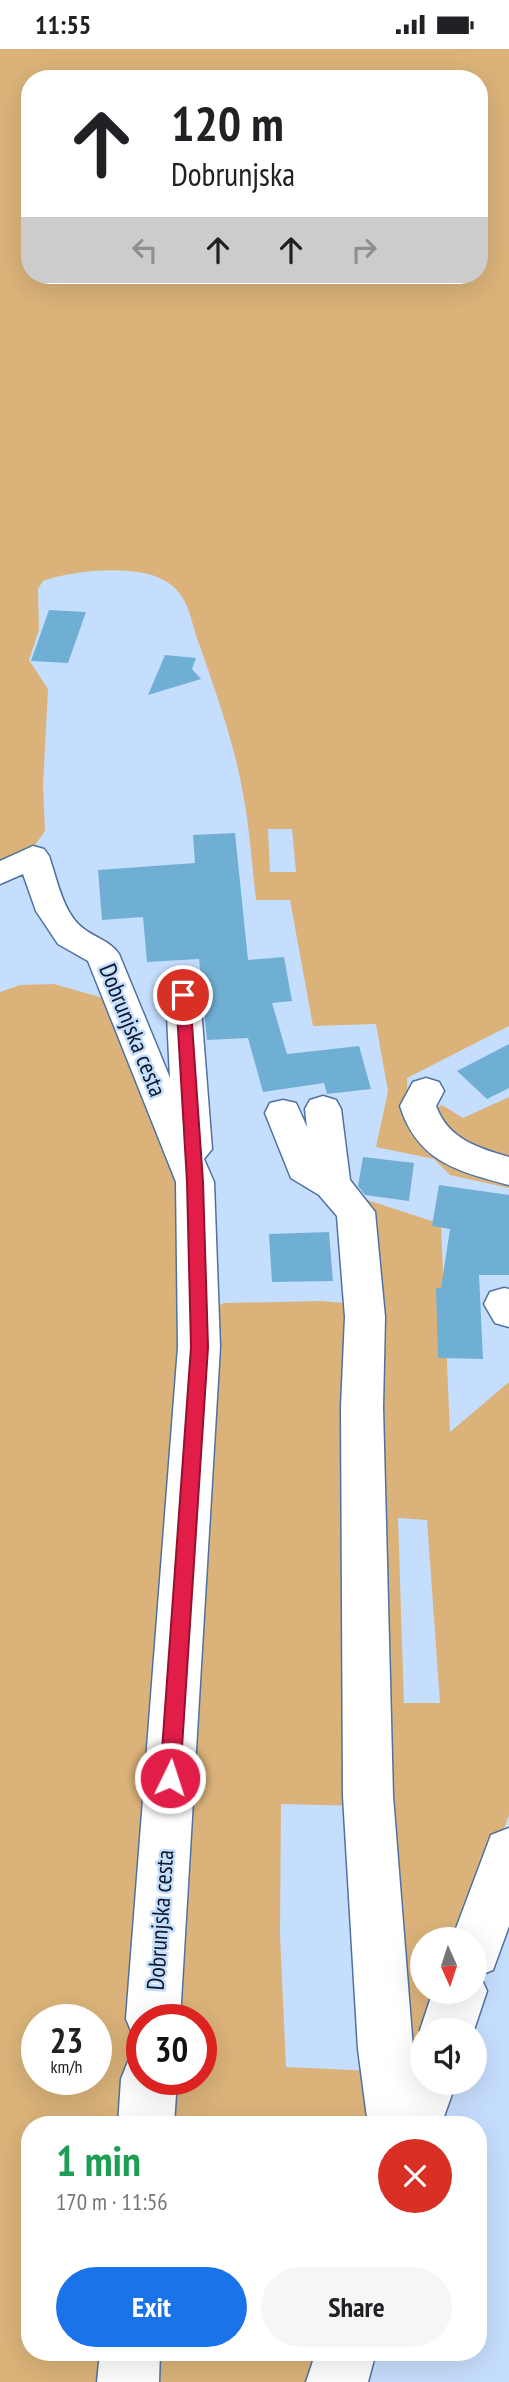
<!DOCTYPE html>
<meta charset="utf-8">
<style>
:root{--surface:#fff;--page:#f6f6f6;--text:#202124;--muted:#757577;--accent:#1a73e8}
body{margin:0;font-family:"PT Sans Narrow",sans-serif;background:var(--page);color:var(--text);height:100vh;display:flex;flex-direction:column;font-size:26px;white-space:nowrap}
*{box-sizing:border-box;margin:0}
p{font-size:23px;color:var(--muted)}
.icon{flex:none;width:38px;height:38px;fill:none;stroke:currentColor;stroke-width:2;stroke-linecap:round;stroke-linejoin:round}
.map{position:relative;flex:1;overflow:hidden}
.details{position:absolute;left:21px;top:2067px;width:466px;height:245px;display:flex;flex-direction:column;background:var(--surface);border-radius:28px;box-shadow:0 7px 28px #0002}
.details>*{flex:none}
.guide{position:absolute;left:21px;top:21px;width:467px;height:214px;border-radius:28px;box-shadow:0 7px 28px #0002;background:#fff;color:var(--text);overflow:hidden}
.needle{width:46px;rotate:177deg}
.tools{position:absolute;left:410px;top:1878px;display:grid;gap:14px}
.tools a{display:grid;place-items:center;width:77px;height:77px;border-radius:50%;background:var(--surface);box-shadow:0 7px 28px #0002;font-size:35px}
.speed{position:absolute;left:21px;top:1955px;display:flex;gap:14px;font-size:35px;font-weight:700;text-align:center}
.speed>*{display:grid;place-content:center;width:91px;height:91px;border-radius:50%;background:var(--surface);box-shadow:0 7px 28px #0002;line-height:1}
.speed small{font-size:18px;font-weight:400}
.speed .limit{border:10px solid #d22;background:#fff;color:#111}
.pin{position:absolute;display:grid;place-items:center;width:60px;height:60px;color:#fff;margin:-30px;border:4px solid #fff;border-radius:50%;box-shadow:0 2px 7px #0007}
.me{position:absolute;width:77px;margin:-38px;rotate:4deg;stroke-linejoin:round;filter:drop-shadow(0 0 5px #0008)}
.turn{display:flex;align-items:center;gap:24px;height:147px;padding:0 35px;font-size:32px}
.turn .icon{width:91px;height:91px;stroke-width:2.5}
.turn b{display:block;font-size:49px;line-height:60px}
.lanes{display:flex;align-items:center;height:66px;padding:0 35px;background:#0003;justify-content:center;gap:35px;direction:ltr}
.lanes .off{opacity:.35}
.round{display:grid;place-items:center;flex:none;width:74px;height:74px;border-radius:37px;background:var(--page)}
.headline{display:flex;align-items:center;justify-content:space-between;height:119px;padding:0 35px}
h1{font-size:42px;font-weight:700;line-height:52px;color:#1e9e55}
.primary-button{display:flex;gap:14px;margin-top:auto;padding:14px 35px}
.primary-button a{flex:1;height:80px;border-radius:42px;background:var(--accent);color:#fff;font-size:28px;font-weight:700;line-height:80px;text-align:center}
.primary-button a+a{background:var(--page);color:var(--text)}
.status{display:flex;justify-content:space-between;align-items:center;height:49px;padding:0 35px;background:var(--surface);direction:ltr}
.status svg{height:19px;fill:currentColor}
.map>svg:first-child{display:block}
.green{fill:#dbb37a;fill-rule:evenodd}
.building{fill:#70afd4}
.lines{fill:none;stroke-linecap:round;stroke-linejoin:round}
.minor-casing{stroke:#4e72a1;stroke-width:3}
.minor{fill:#fff;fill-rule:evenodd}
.route{fill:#e11d48;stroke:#92132f;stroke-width:2}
.labels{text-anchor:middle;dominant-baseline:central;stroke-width:5;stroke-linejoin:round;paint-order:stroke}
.street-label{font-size:24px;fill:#0c1a2d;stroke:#c6defe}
</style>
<div class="status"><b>11:55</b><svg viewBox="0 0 49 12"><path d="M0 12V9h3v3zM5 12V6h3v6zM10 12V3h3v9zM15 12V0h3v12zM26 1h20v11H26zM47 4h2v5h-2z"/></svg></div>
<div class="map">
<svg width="509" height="2333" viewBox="0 0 509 2333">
<rect width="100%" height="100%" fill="#c6defe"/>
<path class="green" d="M0,0H509V977L407,1029L408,1061L509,1128V1139L450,1126L434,1110L376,1098L388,1042L376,975L313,977L290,851H256C252,817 250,784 244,750C235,696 216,643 198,592C190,569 189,547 167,533C140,514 72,521 43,532L38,540L39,581L29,611L48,640L43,737L45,782L33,799L0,816ZM30,30H480V226H30ZM268,780H292L296,823H270Z
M54,935L117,953L187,1140L188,1304L145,1970H142L138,2075L30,2076V2303H115L111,2333H0V943L20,936ZM37,1970H96V2030H37Z
M509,1048V1117L469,1104L427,1063L442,1056L463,1069Z
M361,1149L441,1175L450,1383L509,1333V1766L464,1890H422V1942L445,1943L422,1981V2006L417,2021L403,2022ZM398,1469L427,1471L440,1654H404Z
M322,1252L344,1254L354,1265L363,1757L281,1755L280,1885L286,2018L374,2022L376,2075L162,2076L166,2030H201V1970H170L210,1261L224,1254Z
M149,2303H326L316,2333H148Z"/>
<path class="building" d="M49,561L86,563L68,614L31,612Z
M165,606L196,609L192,620L201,630L148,646Z
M235,784L248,911L284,908L292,952L272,954L287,1005L359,997L371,1040L327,1045L324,1034L263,1043L248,989L207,991L199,910L147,913L143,868L102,871L98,821L195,814L193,786Z
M509,995V1039L487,1050L457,1022Z
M363,1108L414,1114L409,1152L365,1146L358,1137Z
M439,1136L509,1146V1226H479L483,1310L438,1309L436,1239H441L450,1180L432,1177Z
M329,1183L333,1232L272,1233L269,1185Z"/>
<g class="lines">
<defs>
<path id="minor" d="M33,797L44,800L49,807C57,830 63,865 84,880C96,889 110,892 119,905L170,1029L166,946L171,938L183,934L195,938L200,946L212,1100L204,1110L214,1133L220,1298L180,1970H142V1992L134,1989L126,1970L178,1298L176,1133L88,912L58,895L36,862L23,825L0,835V812Z
M426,1029L439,1033L444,1042L436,1057C448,1090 478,1099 509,1108V1136C457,1122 418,1113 400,1057L413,1033Z
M323,1047L336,1051L341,1060L350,1131L375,1163L385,1268L383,1358L393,1747L414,2012L422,2009V2034H456L441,2076H368L358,2000L343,1747L341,1358L345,1268L337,1167L319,1146L291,1129L265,1064L270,1054L283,1051L296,1054L307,1078L305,1060L310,1051Z
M504,1239L509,1240V1278L495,1274L484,1255L490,1243Z
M509,1779V1877L493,1921L480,1926L487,1942L474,1981H422V1986L420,1981L433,1942H474V1890H452L491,1786Z
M142,2005V2030H177L174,2076H118L121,2030L129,2010Z
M100,2303H160L159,2333H97Z
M316,2303H376L368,2333H306Z"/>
</defs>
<use href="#minor" class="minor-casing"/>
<use href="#minor" class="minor"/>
</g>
<path class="route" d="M183,941L190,946L203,1133L208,1298L180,1729L177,1736L170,1739L163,1736L160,1729L191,1298L187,1133L176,946Z"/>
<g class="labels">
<g class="street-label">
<text transform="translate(133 981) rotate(68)">Dobrunjska cesta</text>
<text transform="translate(160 1871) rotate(-86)">Dobrunjska cesta</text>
</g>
</g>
</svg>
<div class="tools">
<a><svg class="needle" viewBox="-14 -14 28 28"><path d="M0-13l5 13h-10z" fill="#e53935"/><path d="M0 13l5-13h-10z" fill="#757577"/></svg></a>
<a><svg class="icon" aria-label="sound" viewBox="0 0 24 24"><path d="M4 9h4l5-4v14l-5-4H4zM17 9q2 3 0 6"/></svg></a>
</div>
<div class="speed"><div>23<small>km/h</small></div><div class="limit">30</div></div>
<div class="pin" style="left:183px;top:946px;background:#d93025"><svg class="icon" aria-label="arrive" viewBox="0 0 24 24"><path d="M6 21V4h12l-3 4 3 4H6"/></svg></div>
<svg class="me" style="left:170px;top:1729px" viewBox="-20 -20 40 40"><circle r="17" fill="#e11d48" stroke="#fff" stroke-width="3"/><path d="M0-11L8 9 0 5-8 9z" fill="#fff"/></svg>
<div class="guide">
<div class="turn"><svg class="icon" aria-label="ahead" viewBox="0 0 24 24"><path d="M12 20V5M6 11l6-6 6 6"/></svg><div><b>120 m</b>Dobrunjska</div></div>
<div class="lanes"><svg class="icon off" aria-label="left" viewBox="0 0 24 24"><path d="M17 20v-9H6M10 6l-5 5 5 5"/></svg><svg class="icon" aria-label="ahead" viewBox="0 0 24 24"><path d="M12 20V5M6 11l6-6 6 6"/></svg><svg class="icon" aria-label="ahead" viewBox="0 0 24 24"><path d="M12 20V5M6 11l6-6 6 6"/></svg><svg class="icon off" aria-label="right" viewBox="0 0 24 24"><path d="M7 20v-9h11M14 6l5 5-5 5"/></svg></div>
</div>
<section class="details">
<div class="headline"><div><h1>1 min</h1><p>170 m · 11:56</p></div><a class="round" style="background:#d93025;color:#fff"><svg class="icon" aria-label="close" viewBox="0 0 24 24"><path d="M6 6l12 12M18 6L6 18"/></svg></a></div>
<div class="primary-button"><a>Exit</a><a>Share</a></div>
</section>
</div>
